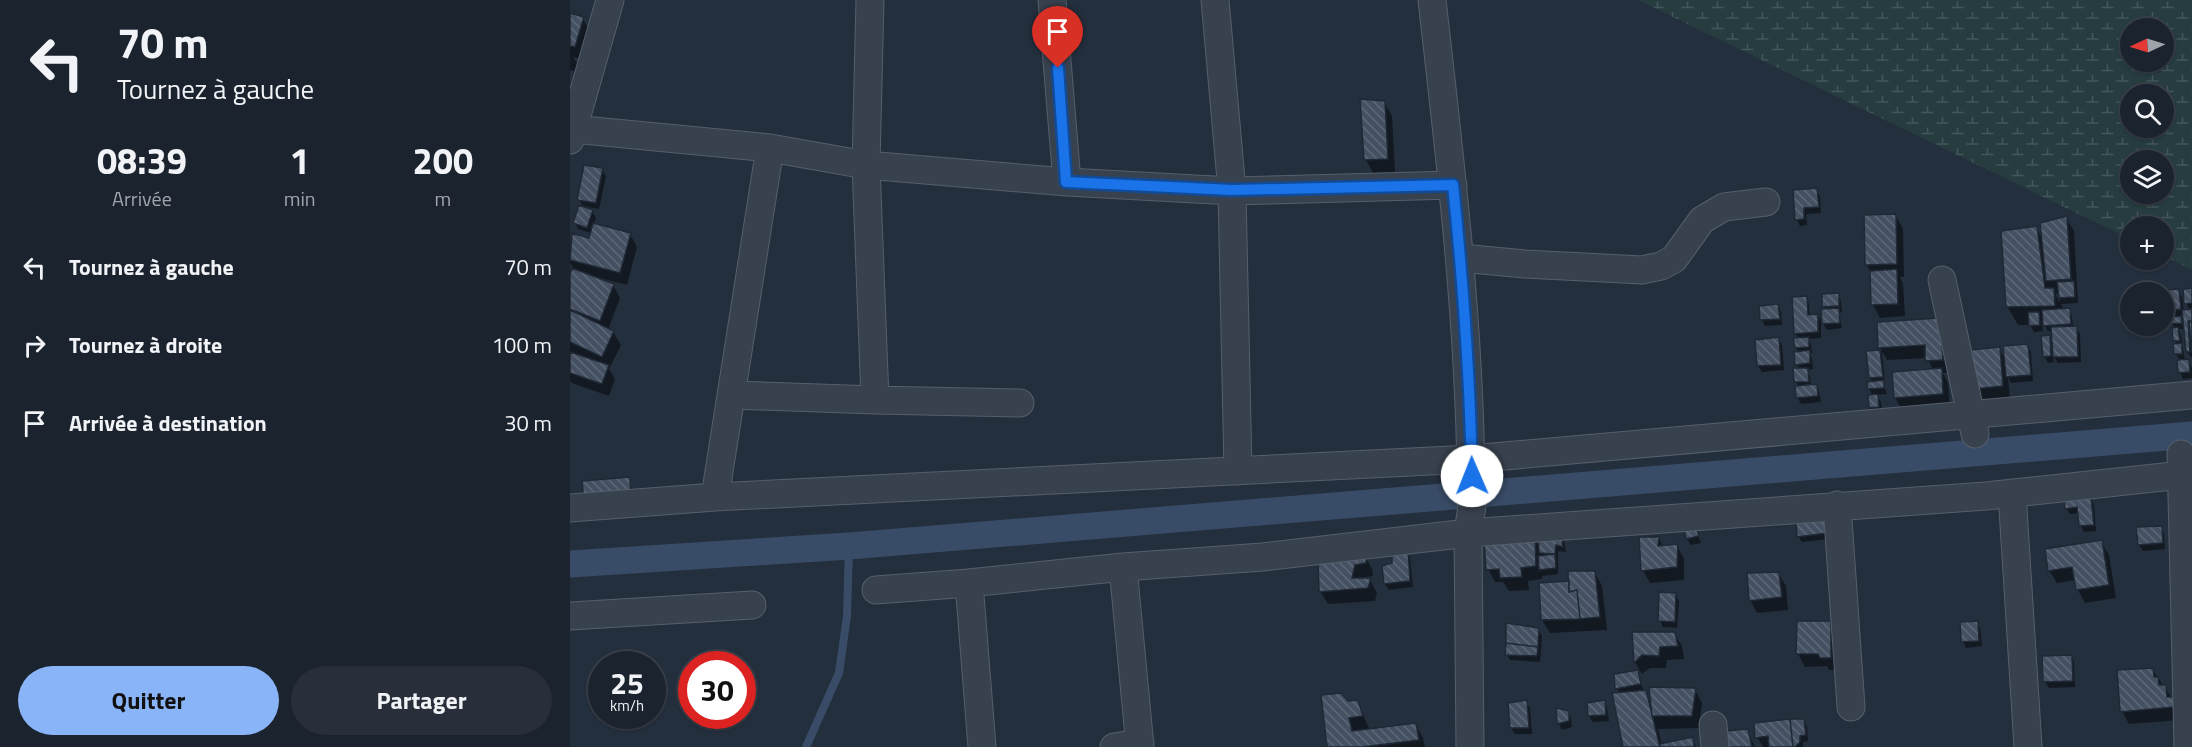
<!DOCTYPE html>
<html lang="fr">
<meta charset="utf-8">
<style>
:root{--surface:#1b232e;--page:#282f3a;--text:#f1f3f6;--muted:#a0a4aa;--line:#39404a;--accent:#8ab4f8}
body{margin:0;font-family:"Titillium Web",sans-serif;background:var(--page);color:var(--text);height:100vh;display:flex;flex-direction:column;font-size:22px;white-space:nowrap}
*{box-sizing:border-box;margin:0}
p{font-size:20px;color:var(--muted)}
.icon{flex:none;width:33px;height:33px;fill:none;stroke:currentColor;stroke-width:2;stroke-linecap:round;stroke-linejoin:round}
.map{position:relative;flex:1;overflow:hidden}
.drawer{display:flex;flex-direction:column;background:var(--surface);width:570px}
.drawer>*{flex:none}
.hud{background:#1b232e;color:var(--text);overflow:hidden}
.needle{width:39px;rotate:266deg}
.tools{position:absolute;left:1550px;top:18px;display:grid;gap:12px}
.tools a{display:grid;place-items:center;width:54px;height:54px;border-radius:50%;background:var(--surface);box-shadow:0 2px 4px #0004,0 0 0 2px var(--line);font-size:30px}
.speed{position:absolute;left:18px;top:651px;display:flex;gap:12px;font-size:30px;font-weight:700;text-align:center}
.speed>*{display:grid;place-content:center;width:78px;height:78px;border-radius:50%;background:var(--surface);box-shadow:0 2px 4px #0004,0 0 0 2px var(--line);line-height:1}
.speed small{font-size:15px;font-weight:400}
.speed .limit{border:9px solid #d22;background:#fff;color:#111}
.pin{position:absolute;display:grid;place-items:center;width:51px;height:51px;color:#fff;margin:-62px -26px;border-radius:50% 50% 50% 0;rotate:-45deg;box-shadow:0 0 6px #0007}
.pin .icon{rotate:45deg}
.me{position:absolute;width:66px;margin:-33px;rotate:359deg;stroke-linejoin:round;filter:drop-shadow(0 0 4px #0008)}
.turn{display:flex;align-items:center;gap:21px;height:126px;padding:0 18px;font-size:27px}
.turn .icon{width:78px;height:78px;stroke-width:2.5}
.turn b{display:block;font-size:42px;line-height:51px}
.eta{display:flex;justify-content:space-evenly;align-items:center;height:102px;text-align:center}
.eta b{font-size:36px;font-weight:700;line-height:42px}
.primary-button{display:flex;gap:12px;margin-top:auto;padding:12px 18px}
.primary-button a{flex:1;height:69px;border-radius:36px;background:var(--accent);color:#111;font-size:24px;font-weight:700;line-height:69px;text-align:center}
.primary-button a+a{background:var(--page);color:var(--text)}
ul{padding:0;list-style:none}
li{display:flex;align-items:center;gap:18px;height:78px;padding:0 18px}
li div{flex:1}
li b{display:block;font-size:22px}
li em{font-style:normal}
main{display:flex;flex:1;min-height:0}
.map>svg:first-child{display:block}
.wetland{fill:url(#wetland-marsh);fill-rule:evenodd}
.shadow{fill:#0007;fill-rule:evenodd}
.lines{fill:none;stroke-linecap:round;stroke-linejoin:round}
.stream{stroke:#394c67;stroke-width:8}
.canal{stroke:#394c67;stroke-width:27}
.building{fill:url(#building-back-hatch);stroke:#1f2835;stroke-width:1.5}
.street-casing{stroke:#565f6c;stroke-width:29}
.street{stroke:#38414e;stroke-width:27}
.route-casing{stroke:#114b97;stroke-width:15}
.route{stroke:#1a73e8;stroke-width:10}
</style>
<main>
<section class="drawer">
<div class="hud">
<div class="turn"><svg class="icon" aria-label="left" viewBox="0 0 24 24"><path d="M17 20v-9H6M10 6l-5 5 5 5"/></svg><div><b>70 m</b>Tournez à gauche</div></div>
</div>
<div class="eta">
<div><b>08:39</b><p>Arrivée</p></div>
<div><b>1</b><p>min</p></div>
<div><b>200</b><p>m</p></div>
</div>
<ul>
<li><svg class="icon" aria-label="left" viewBox="0 0 24 24"><path d="M17 20v-9H6M10 6l-5 5 5 5"/></svg><div><b>Tournez à gauche</b></div><em>70 m</em></li>
<li><svg class="icon" aria-label="right" viewBox="0 0 24 24"><path d="M7 20v-9h11M14 6l5 5-5 5"/></svg><div><b>Tournez à droite</b></div><em>100 m</em></li>
<li><svg class="icon" aria-label="arrive" viewBox="0 0 24 24"><path d="M6 21V4h12l-3 4 3 4H6"/></svg><div><b>Arrivée à destination</b></div><em>30 m</em></li>
</ul>
<div class="primary-button"><a>Quitter</a><a>Partager</a></div>
</section>
<div class="map">
<svg width="1622" height="747" viewBox="0 0 1622 747">
<defs>
<pattern id="wetland-marsh" width="20" height="14" patternUnits="userSpaceOnUse" patternTransform="scale(1.5)"><rect width="20" height="14" fill="#263c3f"/><path d="M1 5h8M5 5V1M11 12h8M15 12V8" fill="none" stroke="#435659"/></pattern>
<pattern id="building-back-hatch" width="6" height="6" patternUnits="userSpaceOnUse" patternTransform="scale(1.5)"><rect width="6" height="6" fill="#455162"/><path d="M-1 5l2 2M0 0l6 6M5-1l2 2" fill="none" stroke="#5d6877"/></pattern>
</defs>
<rect width="100%" height="100%" fill="#242f3e"/>
<path class="wetland" d="M1068,0H1622V270L1593,255V226H1560V239ZM1560,28H1593V62H1560ZM1560,94H1593V128H1560ZM1560,160H1593V194H1560Z"/>
<path class="shadow" d="M0,15L13,19L20,32L12,59L3,57L7,63L5,71L0,70Z
M814,102L822,116L825,172L803,173L796,160Z
M32,170L36,176L29,209L13,206L9,200Z
M1560,173V190H1558L1555,184Z
M1246,190L1250,196L1251,213L1236,214L1237,225L1230,226L1227,220L1224,192Z
M22,211L26,218L23,225L60,234L67,247L57,285L30,278L29,280L43,285L50,298L38,330L43,332L51,345L39,369L45,379L39,396L2,383L0,381V278L4,269L0,263V248L3,235L20,239L21,233L8,229L5,223Z
M1326,216L1333,229L1334,277H1330L1333,284L1335,316L1310,318L1303,305L1301,273L1297,265Z
M1496,218L1504,231L1508,303L1491,304L1494,309L1499,310L1502,316L1503,328H1506L1510,334L1511,362L1488,363L1483,355L1484,362L1478,363L1474,356L1479,337L1484,345L1483,331H1478L1472,321L1473,331L1464,332L1460,325H1448L1437,306L1466,227L1473,240ZM1490,293V302L1485,294Z
M1622,290V358L1617,352L1615,329H1608L1611,335L1615,361H1618L1622,368V378L1613,379L1610,372V361L1606,354L1607,345L1605,341V329L1602,323L1605,318L1600,311L1608,291L1612,297L1614,312L1620,311L1616,303ZM1614,315L1615,326L1609,316Z
M1268,295L1271,301L1272,312H1269L1272,328L1257,330L1253,323L1256,310L1254,306Z
M1236,298L1239,304L1240,316L1248,315L1251,321V338L1238,339L1241,344L1242,353H1239L1242,358L1243,369L1237,370L1240,376L1241,386L1246,385L1249,392L1251,402L1231,404L1228,398L1227,387H1229L1226,382L1230,370L1227,364L1229,353L1226,348L1229,339L1225,333Z
M1208,305L1211,312L1212,325L1195,326L1192,320Z
M1370,320L1379,373H1373L1378,383L1380,406L1333,411L1325,398L1363,370L1357,358L1317,360L1312,351L1315,383H1313L1317,394L1307,395L1311,402L1312,413L1304,414L1300,408L1303,396L1299,389L1303,383L1300,378L1298,353L1312,351L1310,347Z
M1209,339L1212,345L1214,370L1192,372L1188,366Z
M1457,346L1461,352L1463,381L1441,383L1438,377L1440,399L1414,401L1406,388L1429,349L1436,361Z
M1520,499L1524,505L1526,531L1514,532L1511,526L1510,513L1500,514L1496,508Z
M1257,522L1260,539L1232,542L1228,536Z
M1115,526H1124L1131,543L1121,545L1117,539Z
M1591,527L1594,533L1595,549L1573,551L1569,545Z
M991,534L994,541L996,552L988,551V574L972,576V579L958,581L959,590L939,591L933,582H925L918,569L964,538L970,549Z
M1089,538L1093,547L1107,546L1114,559V580L1080,583L1073,570Z
M1531,542L1539,555L1546,598L1515,603L1508,590L1506,580L1487,583L1479,570Z
M837,551L840,557L843,587L819,590L815,584L814,567L823,564Z
M795,556L802,569L803,576L788,578L800,580L807,593L805,601L758,604L750,591Z
M1025,573L1032,586L1037,630L980,633L972,620L1000,582Z
M1208,573L1216,586L1218,610L1187,613L1180,600Z
M1105,594L1109,601L1107,628L1093,627L1090,621Z
M1260,622L1267,635V670H1259L1257,666L1235,667L1228,654Z
M1407,622L1410,628L1412,646L1396,648L1393,641Z
M968,630L972,636L970,662L940,660L937,654Z
M1104,633L1112,646L1114,659L1097,660L1096,668H1080L1072,674L1065,662L1063,634Z
M1501,656L1504,662L1505,687L1479,688L1475,682Z
M1582,669L1602,698L1611,720L1559,724L1552,711Z
M1067,672L1074,692L1082,704L1125,690L1132,703L1129,728L1088,729L1092,745L1122,739L1126,747H1055L1050,694L1047,688Z
M787,702L800,730L846,725L853,738L855,747H759L778,703Z
M956,702L960,708L962,734H945L941,728Z
M1034,702L1037,708L1039,721L1023,722L1019,716Z
M988,710L998,712L1001,718L1002,727L992,730L989,724Z
M1233,720L1237,727L1238,741L1233,742V747H1193L1187,737Z
M1177,730L1185,747H1157Z"/>
<g class="lines">
<path class="stream" d="M236,747L269,673L277,616L279,546"/>
<path class="canal" d="M0,564L279,546L1622,435"/>
</g>
<path class="building" d="M0,13L14,17L5,47L0,46Z
M790,99L815,101L818,159L794,160Z
M14,165L33,168L26,203L7,200Z
M1553,172H1560V184L1553,185Z
M1247,188L1249,207L1234,208V219L1225,220L1223,190Z
M9,205L23,210L17,228L3,223Z
M1326,214L1327,264L1295,265L1294,215Z
M1497,216L1501,279L1476,281L1470,223Z
M23,223L61,233L50,273L0,260L2,233L19,238Z
M1467,226L1475,288H1484L1485,306L1436,307L1431,231Z
M2,268L44,284L30,321L0,309V274Z
M1327,269L1328,304L1301,305L1300,271Z
M1504,281L1505,297L1489,298L1487,282Z
M1622,288V303L1614,304L1613,289Z
M1609,289L1611,309L1599,311L1597,290Z
M1269,293V306L1252,307V294Z
M1237,296L1238,315L1248,314V332L1224,334L1222,297Z
M1208,304L1210,319L1190,320L1189,306Z
M1269,308L1270,323L1252,324L1251,309Z
M1500,308L1501,324L1473,326L1472,310Z
M1622,309V321H1618L1620,352H1616L1612,310Z
M0,310L44,331L32,357L0,342Z
M1458,312H1469L1470,325L1459,326Z
M1611,316L1612,323L1600,324V317Z
M1370,318L1373,360L1355,361V345L1308,348L1307,322Z
M1619,322H1622V352Z
M1507,326L1508,357H1483L1481,327Z
M1608,327L1610,341H1603L1602,328Z
M1480,335L1481,356L1473,357L1471,336Z
M1209,337L1211,365L1187,366L1185,340Z
M1239,337V347L1225,348L1223,338Z
M1612,343V354H1604L1603,344Z
M1458,344L1461,375L1436,377L1433,346Z
M1430,347L1433,386L1405,389L1401,350Z
M1240,350V363L1225,365L1224,352Z
M1310,350L1313,377L1299,378L1296,351Z
M0,352L39,365L32,384L0,373Z
M1619,359L1620,372L1608,373L1607,360Z
M1223,368H1238L1239,382H1224Z
M1372,368L1373,394L1324,398L1322,372Z
M1314,380V388L1297,389V382Z
M1247,384L1248,396L1226,398L1225,386Z
M1308,394L1309,407L1299,408L1298,395Z
M60,477L61,498L14,501L12,481Z
M1521,497L1524,525L1509,526L1507,507L1495,509L1494,499Z
M1226,519L1258,520V533L1227,537Z
M1113,524H1125L1129,536L1116,539Z
M1592,526L1593,543L1568,545L1566,527Z
M991,533L993,547L986,545L985,554L969,553L968,535Z
M965,537L966,566L951,568L952,577L930,578L929,569L916,570L914,539Z
M1069,537H1089L1088,546L1108,544L1107,567L1071,571Z
M1532,540L1539,585L1506,590L1502,567L1478,571L1475,549Z
M822,548L838,549L840,581L814,584L812,566L822,563Z
M796,554V563L785,565L782,578H801L798,588L749,592L748,557Z
M985,554L986,568L969,570L968,556Z
M998,571H1025L1030,617L1010,619L1007,590L999,592Z
M1209,572L1212,597L1179,601L1177,573Z
M999,581V592L1007,590L1010,619L971,620L969,583Z
M1089,592L1106,593L1105,622L1088,621Z
M1227,621H1261V658H1250L1248,654H1226Z
M1408,621L1409,641L1391,642L1390,622Z
M936,623L969,628L968,647L936,643Z
M1062,632H1105L1108,646L1090,647L1089,656L1072,655L1064,663Z
M936,643L968,647L967,656L935,655Z
M1502,655L1503,681L1473,682L1472,656Z
M1583,668L1584,677H1588L1589,685H1596L1597,697H1604V707L1550,712L1547,670Z
M1068,670L1071,684L1045,689L1044,674Z
M1079,687L1126,688L1122,716H1082Z
M1076,690L1090,747H1053L1042,693Z
M771,693L778,701L788,700L793,716L779,718L782,731L846,723L849,740L792,747H757L751,695Z
M957,700L959,728H940L938,703Z
M1035,700L1036,715L1018,716L1017,703Z
M986,708L999,711V721L987,724Z
M1220,719L1223,747H1199L1198,736L1185,738L1184,723Z
M1220,719H1234L1236,735L1230,736V742L1225,747H1223Z
M1178,729L1182,747H1156L1154,731Z
M1123,737L1124,747H1090L1089,744Z"/>
<g class="lines">
<defs>
<path id="street" d="M300,0L296,165L305,400L450,403
M482,0L497,182
M645,0L662,191L668,471
M862,0C880,158 899,316 901,476
M3,129L200,148L296,165L497,182L662,191L883,185
M0,140L40,0
M891,258L955,264L1072,270L1091,266L1104,259L1132,220L1154,207L1196,202
M1372,280L1405,434
M162,395L305,400
M1611,454L1618,747
M1442,493L1458,747
M145,497L200,148
M1267,505L1281,707
M0,508L145,497L901,459L1622,395
M553,567L570,747
M399,583L412,747
M306,590L399,583L553,567L693,557L898,533L1416,496L1622,474
M0,616L182,605
M1143,725L1145,747
M544,747L570,743
M900,747L898,533L902,506"/>
</defs>
<use href="#street" class="street-casing"/>
<use href="#street" class="street"/>
</g>
<g class="lines">
<defs>
<path id="route" d="M488,68L496,182L662,190L883,185C893,281 900,378 902,476"/>
</defs>
<use href="#route" class="route-casing"/>
<use href="#route" class="route"/>
</g>
</svg>
<div class="tools">
<a><svg class="needle" viewBox="-14 -14 28 28"><path d="M0-13l5 13h-10z" fill="#e53935"/><path d="M0 13l5-13h-10z" fill="#a0a4aa"/></svg></a>
<a><svg class="icon" aria-label="search" viewBox="0 0 24 24"><circle cx="10" cy="10" r="6"/><path d="M15 15l6 6"/></svg></a>
<a><svg class="icon" aria-label="layers" viewBox="0 0 24 24"><path d="M12 4l9 5-9 5-9-5zM3 14l9 5 9-5"/></svg></a>
<a>+</a>
<a>−</a>
</div>
<div class="speed"><div>25<small>km/h</small></div><div class="limit">30</div></div>
<div class="pin" style="left:488px;top:68px;background:#d93025"><svg class="icon" aria-label="arrive" viewBox="0 0 24 24"><path d="M6 21V4h12l-3 4 3 4H6"/></svg></div>
<svg class="me" style="left:902px;top:476px" viewBox="-20 -20 40 40"><circle r="19" fill="#fff"/><path d="M0-13L10 11 0 6-10 11z" fill="#1a73e8"/></svg>
</div>
</main>
